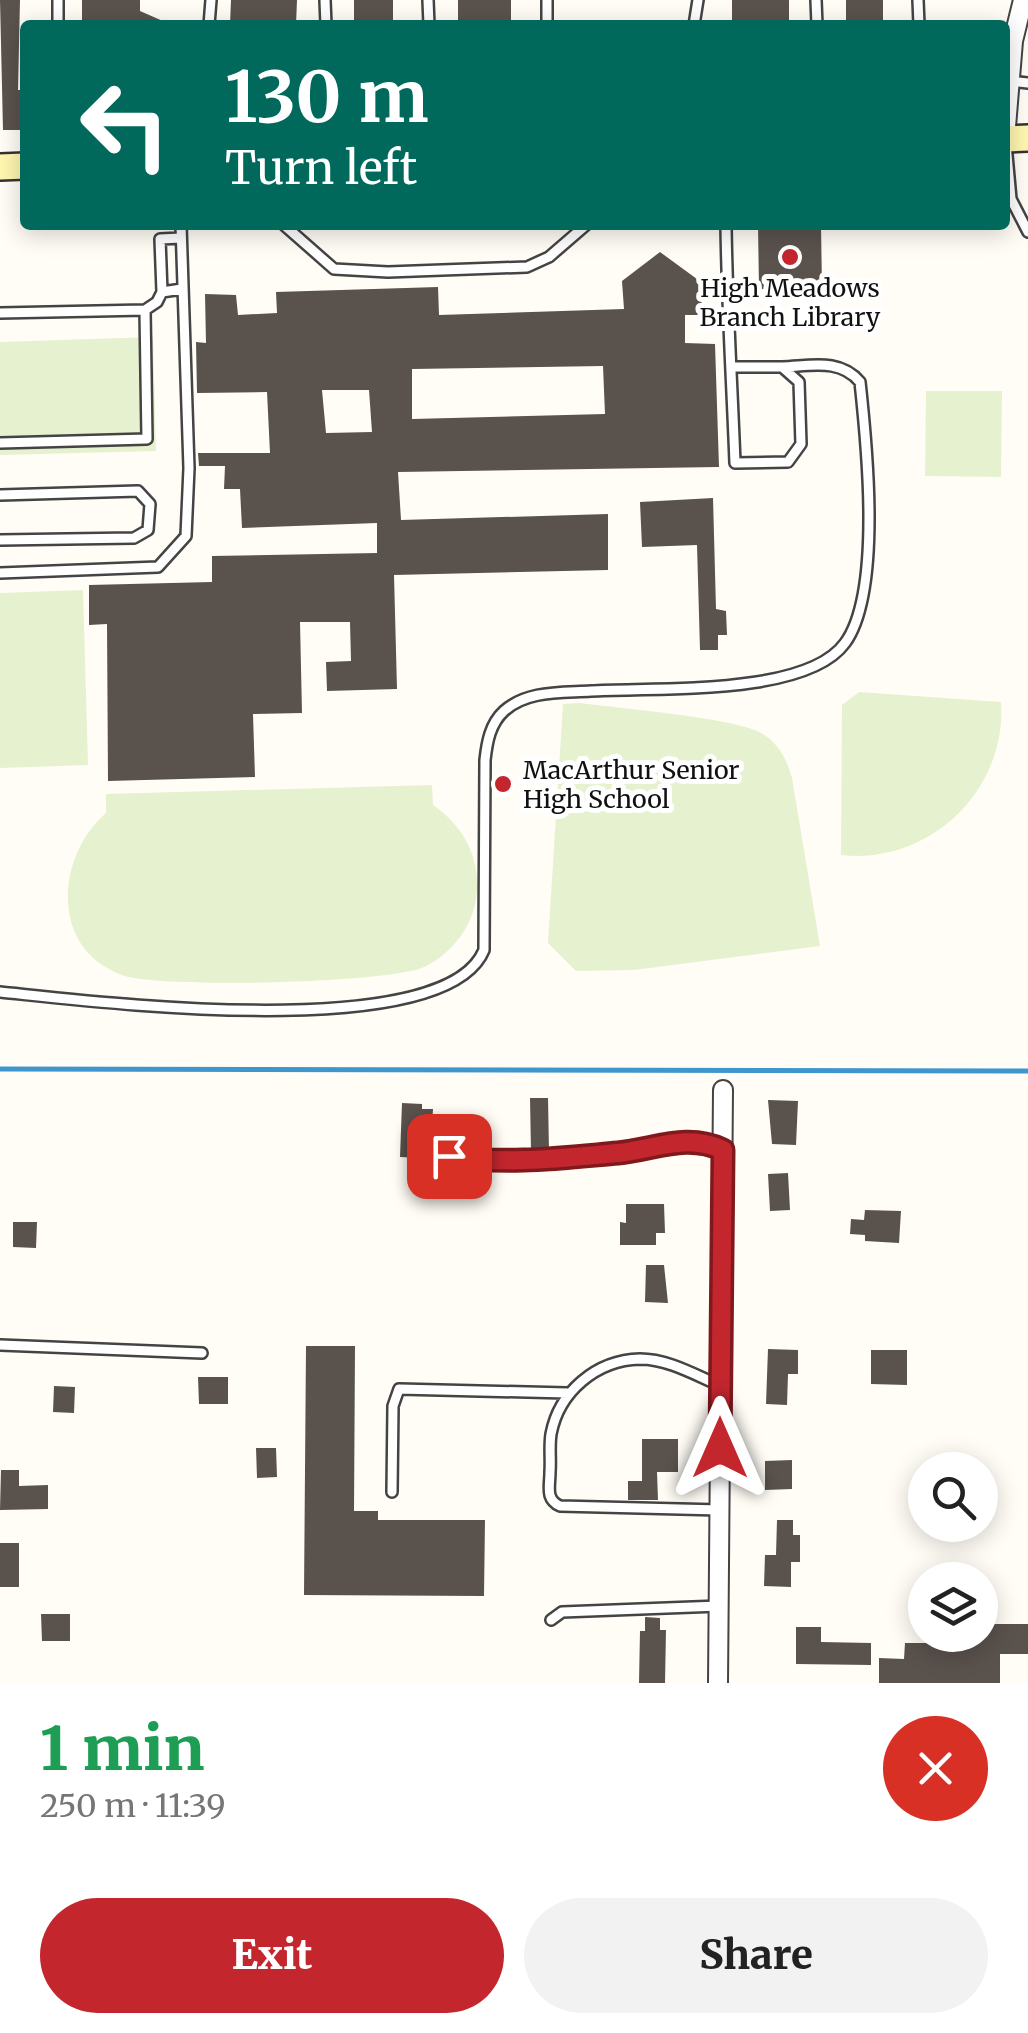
<!DOCTYPE html>
<meta charset="utf-8">
<style>
:root{--surface:#fff;--page:#f2f2f2;--text:#222;--muted:#767676;--accent:#c4262e}
body{margin:0;font-family:Merriweather,serif;background:var(--page);color:var(--text);height:100vh;display:flex;flex-direction:column;font-size:38px;white-space:nowrap}
*{box-sizing:border-box;margin:0}
p{font-size:32px;color:var(--muted)}
.icon{flex:none;width:55px;height:55px;fill:none;stroke:currentColor;stroke-width:2;stroke-linecap:round;stroke-linejoin:round}
.map{position:relative;height:1683px;overflow:hidden}
.details{display:flex;flex-direction:column;background:var(--surface);flex:1}
.details>*{flex:none}
.guide{position:absolute;left:20px;top:20px;width:990px;height:210px;border-radius:10px;box-shadow:0 5px 25px #0003;background:#00695c;color:#fff;overflow:hidden}
.controls{position:absolute;left:908px;top:1452px;display:grid;gap:20px}
.controls a{display:grid;place-items:center;width:90px;height:90px;border-radius:50%;background:var(--surface);box-shadow:0 5px 25px #0003;font-size:50px}
.pin{position:absolute;display:grid;place-items:center;width:85px;height:85px;color:#fff;margin:-42px;border-radius:20px;box-shadow:0 5px 15px #0006}
.me{position:absolute;width:110px;margin:-55px;rotate:0deg;stroke-linejoin:round;filter:drop-shadow(0 0 8px #0008)}
.turn{display:flex;align-items:center;gap:35px;height:210px;padding:0 40px;font-size:45px}
.turn .icon{width:130px;height:130px;stroke-width:2.5}
.turn b{display:block;font-size:70px;line-height:85px}
.round{display:grid;place-items:center;flex:none;width:105px;height:105px;border-radius:52px;background:var(--page)}
.overview{display:flex;align-items:center;justify-content:space-between;height:170px;padding:0 40px}
h1{font-size:60px;font-weight:800;line-height:75px;color:#1e9e55}
.primary-button{display:flex;gap:20px;margin-top:auto;padding:20px 40px}
.primary-button a{flex:1;height:115px;border-radius:60px;background:var(--accent);color:#fff;font-size:40px;font-weight:800;line-height:115px;text-align:center}
.primary-button a+a{background:var(--page);color:var(--text)}
.map>svg:first-child{display:block}
.pitch{fill:#e6f2cf}
.lines{fill:none;stroke-linecap:round;stroke-linejoin:round}
.stream{stroke:#3f96cf;stroke-width:5}
.building{fill:#5a524d;fill-rule:evenodd}
.service-casing{stroke:#444;stroke-width:14}
.minor-casing{stroke:#444;stroke-width:22}
.secondary-casing{stroke:#333;stroke-width:30}
.service{stroke:#fff;stroke-width:9}
.minor{stroke:#fff;stroke-width:18}
.secondary{stroke:#fff6b0;stroke-width:25}
.route-casing{stroke:#7f191e;stroke-width:25}
.route{stroke:#c4262e;stroke-width:18}
.poi-dot{fill:#c4262e;stroke:#fff;stroke-width:4}
.labels{text-anchor:middle;dominant-baseline:central;stroke-width:10;stroke-linejoin:round;paint-order:stroke}
.poi-label{font-size:25px;fill:#111;stroke:#fff}
</style>
<div class="map">
<svg width="1028" height="1683" viewBox="0 0 1028 1683">
<rect width="100%" height="100%" fill="#fffdf5"/>
<path class="pitch" d="M153,337L156,451L0,455V342Z
M926,391H1002L1001,477L925,476Z
M83,590L88,765L0,768V593Z
M859,692L1001,702C1007,791 929,865 841,855L842,705Z
M580,703C616,708 739,718 763,734C779,744 787,760 792,778L820,946L634,970L576,971L548,943L563,704Z
M432,785L433,805C461,824 479,854 477,889C476,922 454,953 424,967C391,983 157,989 122,975C49,949 56,856 106,813V794Z"/>
<g class="lines">
<path class="stream" d="M0,1069L1028,1071"/>
</g>
<path class="building" d="M0,0H20L18,90H25V130H3Z
M82,0H140V11L172,25H82Z
M231,0H297L296,25H230Z
M354,0H393V25H354Z
M458,0H511V25H458Z
M732,0H789V25H732Z
M846,0H883V24H846Z
M758,225H821L822,288L759,289Z
M660,252L701,282L702,315H685V343L715,344L719,467L398,472L401,520L608,514V570L394,575L397,689L327,691L326,662L351,661L350,622H300L302,713L253,714L255,777L108,781L107,624L89,625V585L212,582V556L377,553V523L242,528L240,489H224L225,466H199L198,453H270L267,392L197,393L196,342L206,343L205,294L236,295L238,315L277,313L276,292L438,287L439,315L624,309L622,281ZM603,366L605,414L412,419V369ZM322,390H369L372,432L326,433Z
M713,498L716,609L726,611L727,635H718V650H700L697,545L642,547L640,502Z
M530,1098H548L549,1151L531,1152Z
M768,1100L798,1101L796,1145L772,1144Z
M402,1103L422,1104V1109H433L432,1126L422,1125L421,1158L400,1157Z
M788,1173L790,1210L770,1211L768,1174Z
M626,1204H664L665,1233H656V1245H620V1222L626,1223Z
M865,1210L901,1211L899,1243L865,1241V1235L850,1234L851,1219L864,1220Z
M13,1222H37L36,1248L13,1247Z
M646,1265H664L668,1303L645,1302Z
M306,1346H355L354,1511H378V1520H485L484,1596L304,1595Z
M768,1349L798,1350V1374H788L787,1405L766,1404Z
M871,1350H907V1385L871,1384Z
M198,1377H228V1404H199Z
M54,1386L75,1387L74,1413L53,1412Z
M642,1439H678V1472H657L658,1500H628V1481H642Z
M256,1448H276L277,1477L257,1478Z
M792,1460V1489L765,1490V1461Z
M1,1470H19V1486L48,1485V1509L0,1510Z
M777,1520H793V1535H800V1562H791V1587L764,1586L765,1555H776Z
M0,1543H19V1587H0Z
M41,1614H70V1641H42Z
M645,1617L660,1618V1630H666L665,1683H639L640,1631H645Z
M980,1624H1028V1654H1000V1683H879V1658L904,1659L905,1643H945V1635H980Z
M796,1627H821V1642L871,1643V1665L796,1664Z"/>
<g class="lines">
<defs>
<path id="service" d="M58,0V25
M325,0L326,25
M428,0L429,25
M547,0V25
M816,0L817,25
M918,0L919,25
M209,25L211,0
M694,25L698,0
M1010,81L1028,83
M1006,144L1011,199L1028,232
M284,225L334,269L388,272L527,267L549,257L586,225
M726,225C727,304 732,384 735,463L788,462L801,444L799,382L782,367H731
M162,292L160,239L181,238
M145,310L157,302L162,292L182,289
M0,313L145,310L147,439L0,443
M0,495L138,491L150,504L148,530L134,538L0,540
M0,573L158,567L186,536L189,468L181,225
M0,992C91,1001 445,1046 484,950L485,760C487,742 490,724 504,711C527,690 562,693 591,691C653,687 806,697 845,643C882,592 867,446 860,382C840,358 811,366 782,367
M449,1156C506,1165 561,1158 618,1153C656,1149 687,1133 723,1150
M0,1345L202,1353
M392,1492L393,1406L399,1389L567,1393
M720,1510L560,1506C545,1499 550,1487 550,1472C551,1459 549,1447 551,1434C559,1392 596,1360 640,1359C668,1359 695,1375 721,1386
M551,1620L562,1612L719,1606"/>
<path id="minor" d="M1005,139L1013,41L1023,0
M718,1683L723,1090"/>
<path id="secondary" d="M1005,139L1028,138
M0,167L25,166"/>
</defs>
<use href="#service" class="service-casing"/>
<use href="#minor" class="minor-casing"/>
<use href="#secondary" class="secondary-casing"/>
<use href="#service" class="service"/>
<use href="#minor" class="minor"/>
<use href="#secondary" class="secondary"/>
</g>
<g class="lines">
<defs>
<path id="route" d="M449,1156C506,1165 561,1158 618,1153C656,1149 687,1133 723,1150L720,1448"/>
</defs>
<use href="#route" class="route-casing"/>
<use href="#route" class="route"/>
</g>
<g class="poi-dot">
<circle cx="790" cy="257" r="10"/>
<circle cx="503" cy="784" r="10"/>
</g>
<g class="labels">
<g class="poi-label">
<text x="790" y="288">High Meadows<tspan x="790" dy="29">Branch Library</tspan></text>
<text x="523" y="770" text-anchor="start">MacArthur Senior<tspan x="523" dy="29">High School</tspan></text>
</g>
</g>
</svg>
<div class="controls">
<a><svg class="icon" aria-label="search" viewBox="0 0 24 24"><circle cx="10" cy="10" r="6"/><path d="M15 15l6 6"/></svg></a>
<a><svg class="icon" aria-label="layers" viewBox="0 0 24 24"><path d="M12 4l9 5-9 5-9-5zM3 14l9 5 9-5"/></svg></a>
</div>
<div class="pin" style="left:449px;top:1156px;background:#d93025"><svg class="icon" aria-label="arrive" viewBox="0 0 24 24"><path d="M6 21V4h12l-3 4 3 4H6"/></svg></div>
<svg class="me" style="left:720px;top:1448px" viewBox="-20 -20 40 40"><path d="M0-17L14 15 0 8-14 15z" fill="#c4262e" stroke="#fff" stroke-width="4"/></svg>
<div class="guide">
<div class="turn"><svg class="icon" aria-label="left" viewBox="0 0 24 24"><path d="M17 20v-9H6M10 6l-5 5 5 5"/></svg><div><b>130 m</b>Turn left</div></div>
</div>
</div>
<section class="details">
<div class="overview"><div><h1>1 min</h1><p>250 m · 11:39</p></div><a class="round" style="background:#d93025;color:#fff"><svg class="icon" aria-label="close" viewBox="0 0 24 24"><path d="M6 6l12 12M18 6L6 18"/></svg></a></div>
<div class="primary-button"><a>Exit</a><a>Share</a></div>
</section>
